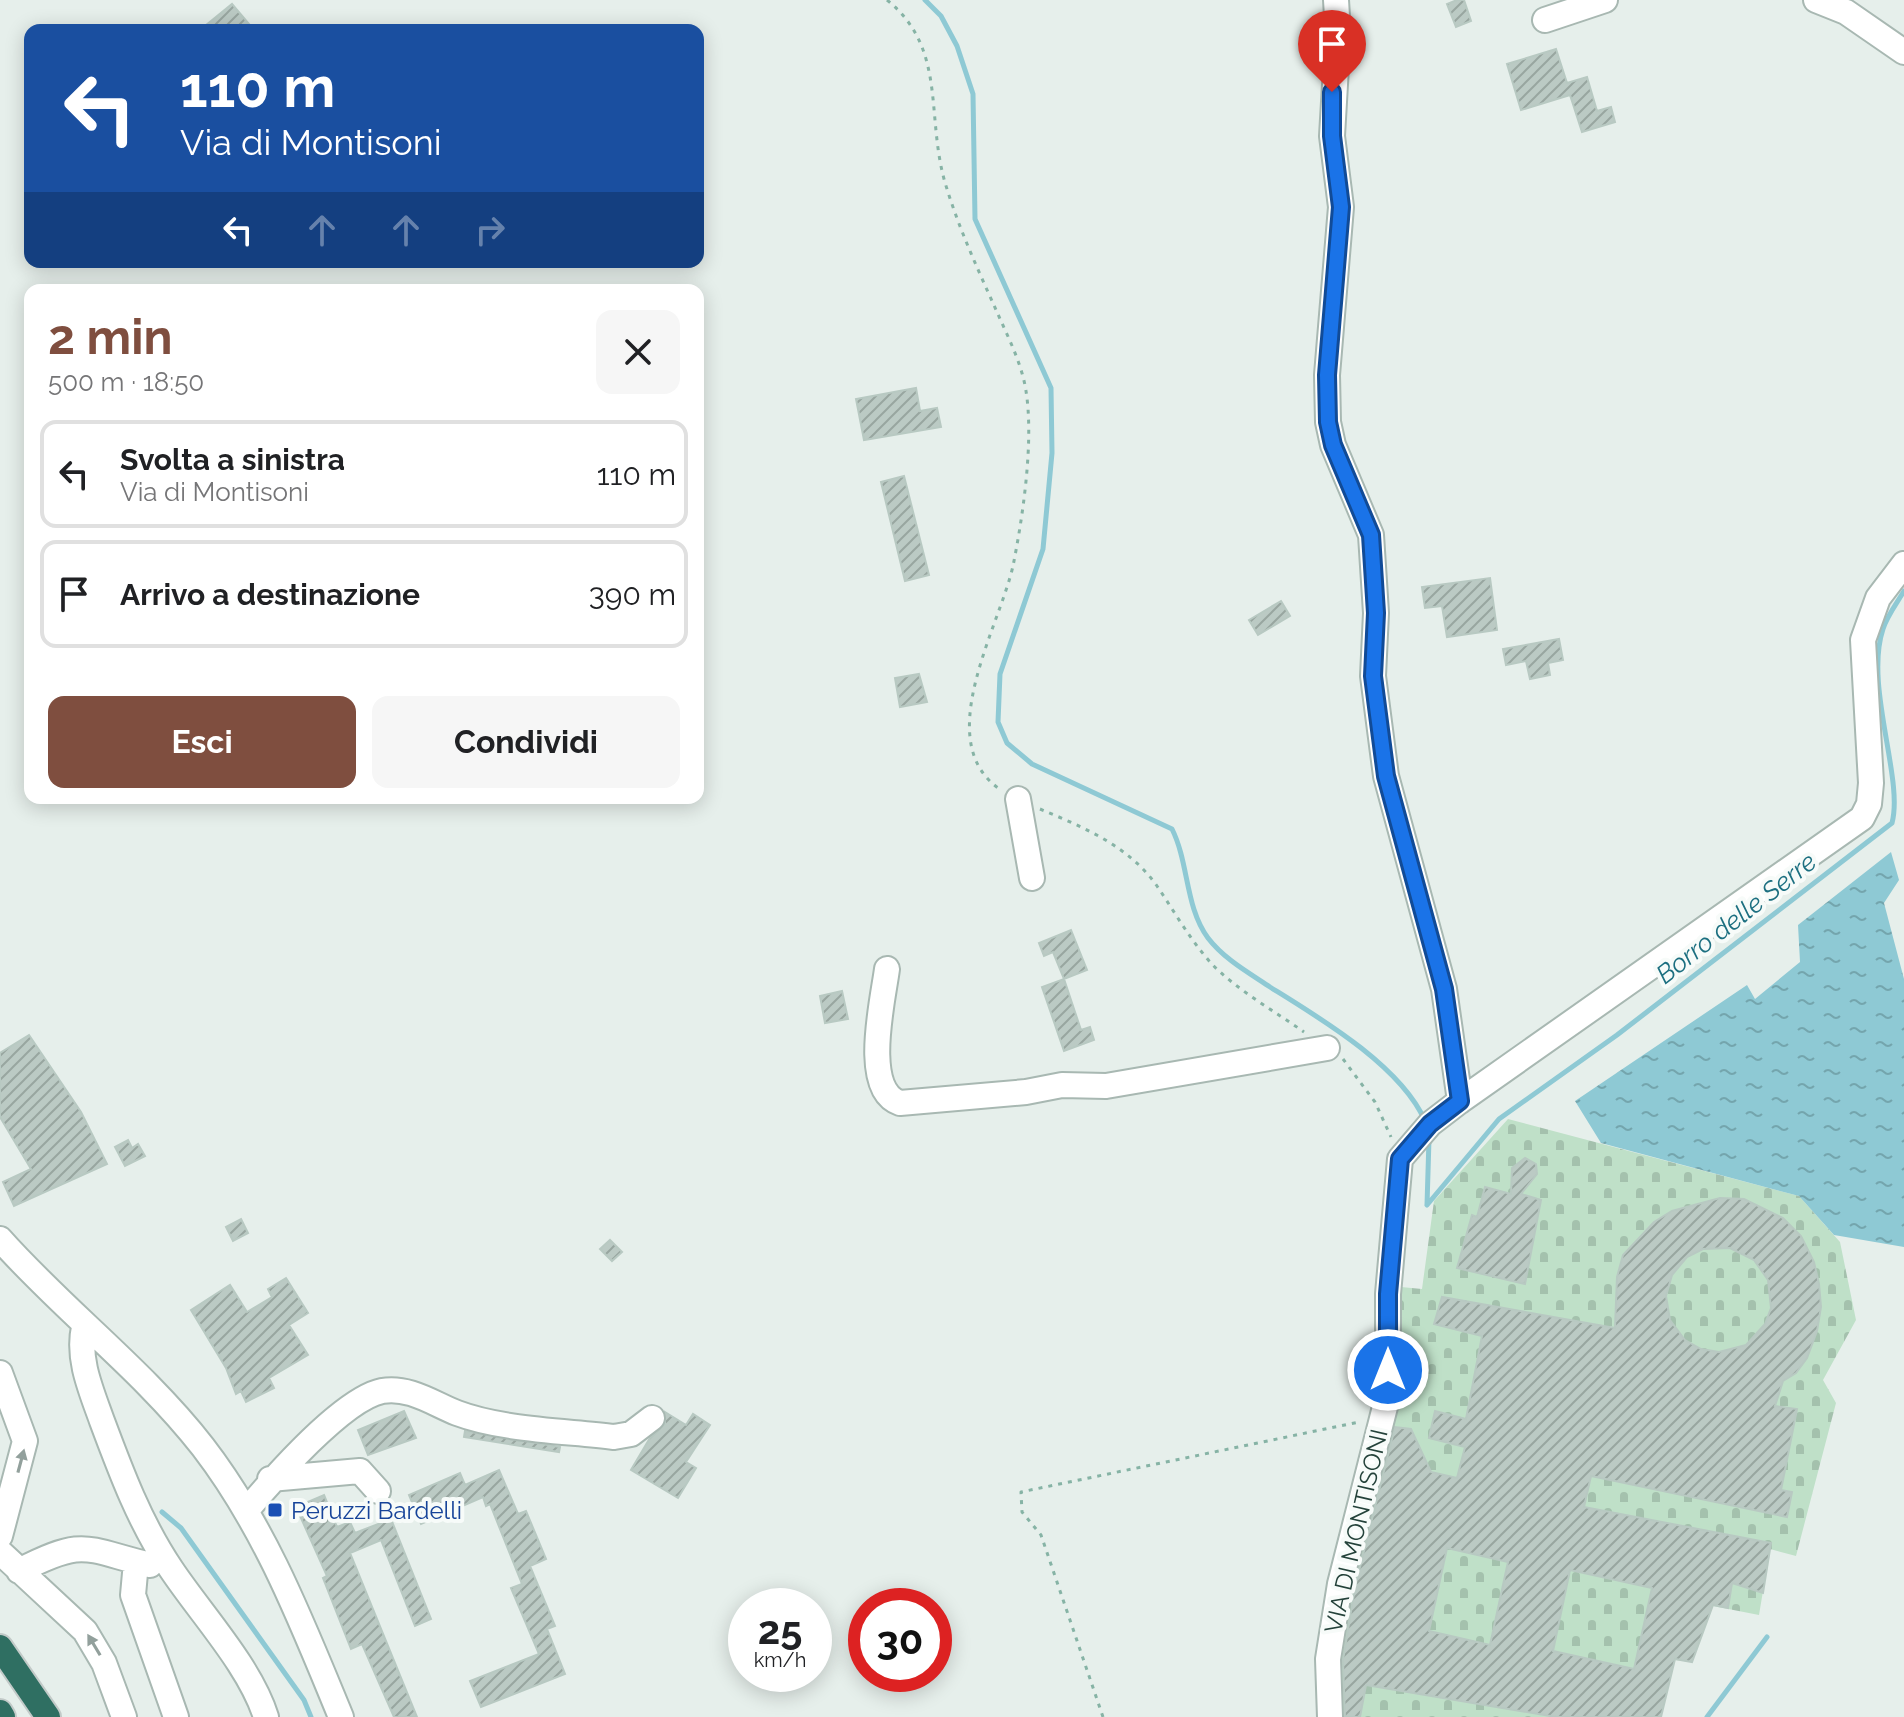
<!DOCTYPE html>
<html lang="it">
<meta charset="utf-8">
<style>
:root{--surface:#fff;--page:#f6f6f6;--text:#202124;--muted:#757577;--line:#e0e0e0;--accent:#7f4e3f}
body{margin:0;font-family:Raleway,sans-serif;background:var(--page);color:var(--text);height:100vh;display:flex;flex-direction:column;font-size:30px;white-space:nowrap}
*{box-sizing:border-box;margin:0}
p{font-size:26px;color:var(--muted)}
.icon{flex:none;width:44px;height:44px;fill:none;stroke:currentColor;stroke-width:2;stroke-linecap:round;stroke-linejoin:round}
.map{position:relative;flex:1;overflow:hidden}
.panel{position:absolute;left:24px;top:284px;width:680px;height:520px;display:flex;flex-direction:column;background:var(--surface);border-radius:16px;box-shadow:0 4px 20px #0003}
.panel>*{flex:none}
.top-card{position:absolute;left:24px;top:24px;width:680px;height:244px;border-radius:16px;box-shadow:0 4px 20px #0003;background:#1a4fa0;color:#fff;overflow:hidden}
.speed{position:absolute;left:728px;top:1588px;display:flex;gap:16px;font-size:40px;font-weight:700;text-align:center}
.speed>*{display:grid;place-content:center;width:104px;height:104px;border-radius:50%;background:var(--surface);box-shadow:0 4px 20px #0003;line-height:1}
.speed small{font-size:20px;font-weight:400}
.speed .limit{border:12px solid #d22;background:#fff;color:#111}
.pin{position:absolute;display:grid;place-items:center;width:68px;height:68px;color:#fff;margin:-82px -34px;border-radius:50% 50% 50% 0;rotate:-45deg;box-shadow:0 0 8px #0007}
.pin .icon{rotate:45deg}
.me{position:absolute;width:88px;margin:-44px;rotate:0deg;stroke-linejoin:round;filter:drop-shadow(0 0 6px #0008)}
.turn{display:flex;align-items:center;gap:28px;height:168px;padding:0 24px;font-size:36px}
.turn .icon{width:104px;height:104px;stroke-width:2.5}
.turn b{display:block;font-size:56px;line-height:68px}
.lanes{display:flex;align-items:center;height:76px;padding:0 24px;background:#0003;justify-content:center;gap:40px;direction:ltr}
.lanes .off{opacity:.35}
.round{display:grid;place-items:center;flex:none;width:84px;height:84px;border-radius:16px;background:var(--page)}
.summary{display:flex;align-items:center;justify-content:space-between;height:136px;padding:0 24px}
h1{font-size:48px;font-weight:700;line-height:60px;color:var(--accent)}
.cta{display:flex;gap:16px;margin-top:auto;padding:16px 24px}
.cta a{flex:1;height:92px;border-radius:16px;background:var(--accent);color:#fff;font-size:32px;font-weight:700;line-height:92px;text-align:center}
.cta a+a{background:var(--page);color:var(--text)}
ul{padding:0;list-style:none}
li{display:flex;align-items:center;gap:24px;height:108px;margin:0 16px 12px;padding:0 8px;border:4px solid var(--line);border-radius:16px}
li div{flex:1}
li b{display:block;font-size:30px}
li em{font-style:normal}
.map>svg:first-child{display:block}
.cemetery{fill:url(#cemetery-stones)}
.water{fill:url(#water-ripples)}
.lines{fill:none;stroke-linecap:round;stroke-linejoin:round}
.stream{stroke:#8ec9d4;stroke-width:5}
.building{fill:url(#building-hatch);stroke:#b8c9c2;stroke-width:2;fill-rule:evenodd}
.minor-casing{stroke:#a8b8b2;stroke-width:28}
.highway-casing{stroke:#c2cac8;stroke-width:28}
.path{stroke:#86b3a5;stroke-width:3;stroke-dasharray:4 6;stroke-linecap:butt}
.minor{stroke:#fff;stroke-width:24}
.highway{stroke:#2f6f62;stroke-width:24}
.oneway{fill:#92a09c}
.route-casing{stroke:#114b97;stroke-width:20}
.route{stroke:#1a73e8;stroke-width:14}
.transit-dot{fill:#1a4fb4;stroke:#f7fbf9;stroke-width:3}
.labels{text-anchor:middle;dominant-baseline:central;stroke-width:8;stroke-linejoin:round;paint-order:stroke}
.transit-label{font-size:24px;fill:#164399;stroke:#f7fbf9;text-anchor:start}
.street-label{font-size:24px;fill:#24423a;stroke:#f7fbf9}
.water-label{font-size:26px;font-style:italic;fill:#1c6f80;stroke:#f7fbf9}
</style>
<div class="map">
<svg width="1904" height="1717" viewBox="0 0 1904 1717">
<defs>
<pattern id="cemetery-stones" width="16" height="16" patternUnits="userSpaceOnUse" patternTransform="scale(2)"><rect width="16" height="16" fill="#bfe0c8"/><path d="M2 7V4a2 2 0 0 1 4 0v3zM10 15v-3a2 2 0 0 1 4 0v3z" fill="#a4c1ad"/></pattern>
<pattern id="water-ripples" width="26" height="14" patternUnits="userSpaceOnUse" patternTransform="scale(2)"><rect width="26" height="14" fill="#8ec9d4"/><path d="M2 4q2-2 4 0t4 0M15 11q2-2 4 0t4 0" fill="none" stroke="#74a5ad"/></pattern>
<pattern id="building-hatch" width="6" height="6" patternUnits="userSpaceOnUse" patternTransform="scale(2)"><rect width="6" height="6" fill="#bbcac4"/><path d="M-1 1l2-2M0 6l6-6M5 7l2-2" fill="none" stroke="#98a6a0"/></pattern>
</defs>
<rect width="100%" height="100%" fill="#e6efeb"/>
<path class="cemetery" d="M1508,1119L1799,1196L1840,1242L1856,1320L1823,1380L1836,1403L1796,1556L1770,1549L1759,1615L1713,1606L1692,1662L1675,1660L1661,1717H1339L1342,1635L1349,1577L1393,1427L1401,1287L1422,1289L1434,1201Z"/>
<path class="water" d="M1891,852L1899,880L1884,903L1904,979V1247L1834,1235L1799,1196L1601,1143L1575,1101L1747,985L1755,999L1800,962L1798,925Z"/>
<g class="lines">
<path class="stream" d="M925,0L941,16L957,46L973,94L975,219L1051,388L1052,453L1043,549L1000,674L998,722L1007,743L1032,764L1172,829C1189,863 1185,907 1208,938C1224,959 1249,973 1270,987C1320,1018 1401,1066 1425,1121
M1427,1205L1429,1139
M1427,1205L1499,1119L1617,1035L1892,823C1904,779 1864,686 1883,629C1887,616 1897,603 1904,591
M162,1512L181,1528L304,1700L311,1717
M1707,1717L1767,1637"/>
</g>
<path class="building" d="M1457,0H1464L1471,21L1456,27L1447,4Z
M232,4L254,30H200Z
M1556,49L1567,83L1587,77L1597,111L1611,107L1615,122L1582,132L1570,95L1521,110L1507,64Z
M916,388L920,411L937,408L941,427L864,440L856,399Z
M904,476L929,575L905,581L881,482Z
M1490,578L1497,630L1447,637L1442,606L1425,608L1422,587Z
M1281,601L1290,616L1258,635L1249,620Z
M1559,639L1563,660L1548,663L1550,675L1530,679L1526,661L1506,665L1503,649Z
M919,674L927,702L900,707L895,678Z
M1071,930L1087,970L1064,979L1053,952L1044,956L1039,943Z
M1064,979L1081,1030L1090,1027L1094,1040L1064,1051L1042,987Z
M842,991L848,1019L825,1023L820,996Z
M29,1035L81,1112L107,1164L14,1206L3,1182L31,1169L0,1117V1053Z
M128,1140L132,1148L138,1144L145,1156L125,1166L115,1147Z
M1525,1158L1536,1164L1537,1174L1521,1194L1541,1200L1525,1284L1457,1268L1472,1215L1477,1217L1485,1187L1511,1194L1512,1168Z
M1720,1198L1744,1199L1783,1218L1801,1236L1814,1262L1819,1284L1821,1307L1817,1331L1807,1358L1796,1373L1783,1381L1775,1406L1797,1409L1781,1490L1792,1492L1787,1517L1591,1476L1584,1507L1771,1543L1763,1593L1732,1583L1728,1608L1713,1605L1692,1662L1675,1659L1661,1717H1556L1366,1685L1360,1717H1345L1343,1660L1355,1587L1395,1427L1411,1429L1431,1472L1457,1478L1465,1447L1429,1438L1435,1411L1466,1419L1482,1336L1434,1324L1442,1297L1615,1328L1617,1277L1623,1255L1654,1222L1672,1211ZM1730,1248L1754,1260L1768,1280L1771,1308L1765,1324L1746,1345L1719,1352L1701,1349L1685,1340L1670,1320L1666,1296L1672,1275L1687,1257L1703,1249ZM1447,1548L1508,1562L1490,1645L1429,1631ZM1570,1570L1652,1588L1634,1669L1553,1651Z
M241,1219L248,1233L233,1241L226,1227Z
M610,1240L622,1252L612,1261L600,1249Z
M286,1278L308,1313L289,1325L308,1355L269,1378L274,1388L246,1402L241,1391L236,1394L226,1368L191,1310L230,1285L247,1312L272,1297L268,1289Z
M404,1411L416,1438L368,1455L358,1430Z
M665,1412L686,1425L693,1414L710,1425L686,1462L696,1468L678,1498L631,1470L650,1438L665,1424Z
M465,1431L560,1447L559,1452L464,1437Z
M499,1470L518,1514L526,1511L546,1559L530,1566L555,1626L547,1629L565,1674L481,1707L470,1681L539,1654L511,1588L522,1584L490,1504L486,1506L483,1497L421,1524L409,1495L460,1473L465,1485Z
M324,1495L337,1527L350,1522L355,1533L391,1519L431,1619L415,1626L381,1540L350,1553L417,1717H394L362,1644L351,1649L323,1578L327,1576L296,1507Z"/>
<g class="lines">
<defs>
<path id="minor" d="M1336,0L1338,33L1332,136L1341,207L1327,375L1328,422L1333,445L1371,535L1376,613L1373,676L1386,776L1444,989L1460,1101
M1816,0L1846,12L1904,52
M1545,20L1605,0
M1018,799L1032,878
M887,969C883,1000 861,1090 900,1103L1026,1092L1062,1085L1106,1086L1327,1048
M0,1239C64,1311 144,1371 203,1447C266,1529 302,1623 341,1717
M84,1327C77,1359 91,1390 102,1421C121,1472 140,1523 171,1569C201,1614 250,1666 266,1717
M0,1373L25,1441L0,1536
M270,1479L360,1471L378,1491
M246,1511C273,1479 343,1399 382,1391C409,1386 434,1404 457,1413C502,1430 566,1431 614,1437L631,1434L652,1418
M0,1552L85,1631L104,1663L124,1717
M136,1562L133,1595L176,1717
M19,1571C85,1537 84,1549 150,1565
M1330,1717L1328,1659L1340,1584L1388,1395V1294L1400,1159L1430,1124L1460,1101L1862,818L1869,804L1871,783L1863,640L1878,598L1904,564"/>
<path id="highway" d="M0,1647L48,1717
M0,1712L3,1717"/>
</defs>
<use href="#minor" class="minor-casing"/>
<use href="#highway" class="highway-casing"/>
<path class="path" d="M887,0C949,50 924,119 947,189C960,231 979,272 997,312C1008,337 1022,364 1026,391C1034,441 1023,516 1013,566C999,628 930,743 1001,790
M1040,809C1083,827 1129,846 1157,886C1174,911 1189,938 1210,962C1235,989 1273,1010 1304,1032
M1343,1059L1375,1102L1391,1137
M1103,1717L1041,1535L1022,1512L1021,1492L1359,1422"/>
<use href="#minor" class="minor"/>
<use href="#highway" class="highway"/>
</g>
<defs><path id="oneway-solid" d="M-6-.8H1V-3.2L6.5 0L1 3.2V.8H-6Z" transform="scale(2)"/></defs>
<g class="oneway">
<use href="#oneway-solid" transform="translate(21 1461) rotate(-75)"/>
<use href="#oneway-solid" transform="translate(94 1645) rotate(-121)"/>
</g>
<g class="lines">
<defs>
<path id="route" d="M1332,92V136L1341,207L1327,375L1328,422L1333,445L1371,535L1376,613L1373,676L1386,776L1444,989L1460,1101L1430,1124L1400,1159L1388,1294V1370"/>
</defs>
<use href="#route" class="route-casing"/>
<use href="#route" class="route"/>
</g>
<rect class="transit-dot" x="267" y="1502" width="16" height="16" rx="4"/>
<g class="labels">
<g class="transit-label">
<text x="291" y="1510">Peruzzi Bardelli</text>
</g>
<g class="street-label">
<text transform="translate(1356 1531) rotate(-77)">VIA DI MONTISONI</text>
</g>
<g class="water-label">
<text transform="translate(1736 918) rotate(-38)">Borro delle Serre</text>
</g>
</g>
</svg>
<div class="speed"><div>25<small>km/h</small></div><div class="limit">30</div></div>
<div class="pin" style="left:1332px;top:92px;background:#d93025"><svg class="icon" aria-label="arrive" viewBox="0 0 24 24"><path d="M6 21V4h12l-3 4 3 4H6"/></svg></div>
<svg class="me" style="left:1388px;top:1370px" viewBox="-20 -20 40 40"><circle r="17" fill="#1a73e8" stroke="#fff" stroke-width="3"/><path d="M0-11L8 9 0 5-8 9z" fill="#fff"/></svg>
<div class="top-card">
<div class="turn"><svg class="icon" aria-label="left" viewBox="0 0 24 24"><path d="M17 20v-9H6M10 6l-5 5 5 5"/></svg><div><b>110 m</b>Via di Montisoni</div></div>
<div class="lanes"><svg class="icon" aria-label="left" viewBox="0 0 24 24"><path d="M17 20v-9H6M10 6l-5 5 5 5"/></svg><svg class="icon off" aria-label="ahead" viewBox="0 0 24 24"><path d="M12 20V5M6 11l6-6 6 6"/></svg><svg class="icon off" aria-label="ahead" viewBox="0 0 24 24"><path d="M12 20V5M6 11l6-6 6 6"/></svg><svg class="icon off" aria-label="right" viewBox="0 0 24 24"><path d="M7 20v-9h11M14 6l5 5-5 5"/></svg></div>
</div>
<section class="panel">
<div class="summary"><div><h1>2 min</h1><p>500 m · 18:50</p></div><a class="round"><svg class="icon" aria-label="close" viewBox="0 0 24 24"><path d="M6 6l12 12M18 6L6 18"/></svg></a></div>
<ul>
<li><svg class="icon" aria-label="left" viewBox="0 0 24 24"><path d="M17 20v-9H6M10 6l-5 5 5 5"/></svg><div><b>Svolta a sinistra</b><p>Via di Montisoni</p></div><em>110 m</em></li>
<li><svg class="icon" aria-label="arrive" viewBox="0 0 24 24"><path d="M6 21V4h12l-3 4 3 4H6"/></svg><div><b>Arrivo a destinazione</b></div><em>390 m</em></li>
</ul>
<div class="cta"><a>Esci</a><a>Condividi</a></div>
</section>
</div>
